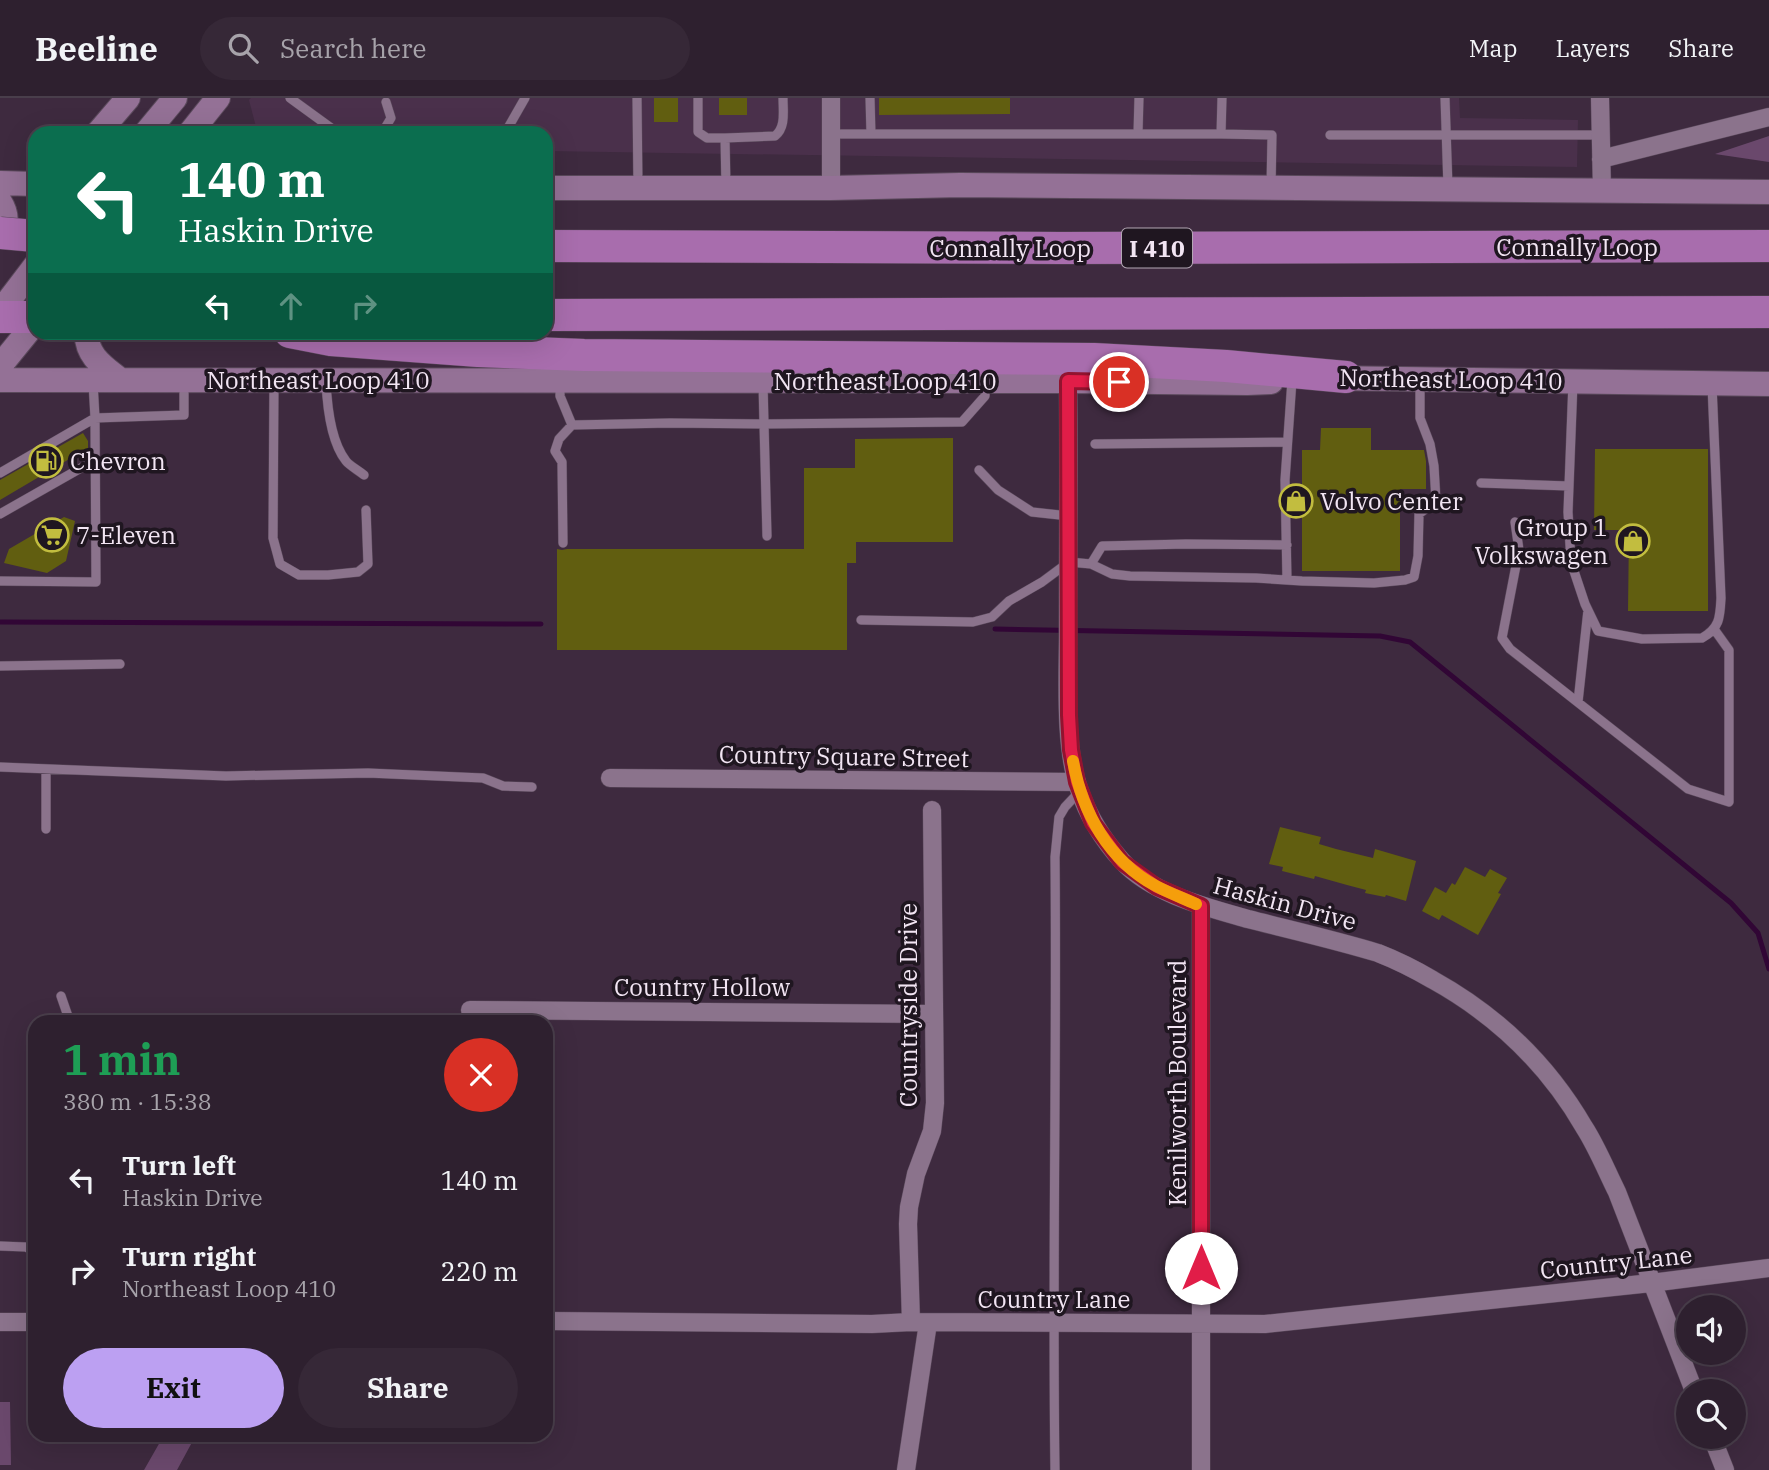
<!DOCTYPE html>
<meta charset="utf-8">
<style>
:root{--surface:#2e202f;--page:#362837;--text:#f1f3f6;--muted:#a7a3aa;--line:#493e4b;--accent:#bca0f2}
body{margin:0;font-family:"IBM Plex Serif",serif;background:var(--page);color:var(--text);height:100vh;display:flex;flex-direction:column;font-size:26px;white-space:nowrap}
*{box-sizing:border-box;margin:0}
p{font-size:23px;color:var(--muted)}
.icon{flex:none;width:38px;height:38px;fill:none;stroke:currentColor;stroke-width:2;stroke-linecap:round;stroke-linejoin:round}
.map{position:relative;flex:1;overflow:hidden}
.details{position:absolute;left:28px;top:917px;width:525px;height:427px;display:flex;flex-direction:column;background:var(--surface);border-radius:21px;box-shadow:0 7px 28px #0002,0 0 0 2px var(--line)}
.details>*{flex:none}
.hud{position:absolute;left:28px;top:28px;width:525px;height:214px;border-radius:21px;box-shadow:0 7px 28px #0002,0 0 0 2px var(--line);background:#0b6e4f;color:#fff;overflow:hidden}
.controls{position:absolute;left:1676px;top:1197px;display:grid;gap:14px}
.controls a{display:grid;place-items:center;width:70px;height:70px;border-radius:50%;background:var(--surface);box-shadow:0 7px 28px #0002,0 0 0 2px var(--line);font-size:35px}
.pin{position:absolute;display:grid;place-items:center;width:60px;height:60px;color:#fff;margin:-30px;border:4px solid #fff;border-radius:50%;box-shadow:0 2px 7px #0007}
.me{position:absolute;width:77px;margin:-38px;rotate:0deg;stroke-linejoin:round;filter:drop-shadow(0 0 5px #0008)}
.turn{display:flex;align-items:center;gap:24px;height:147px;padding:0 35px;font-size:32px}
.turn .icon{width:91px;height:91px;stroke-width:2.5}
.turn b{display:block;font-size:49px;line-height:60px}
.lanes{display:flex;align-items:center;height:66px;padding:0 35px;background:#0003;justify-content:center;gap:35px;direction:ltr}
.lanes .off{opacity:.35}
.round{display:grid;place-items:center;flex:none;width:74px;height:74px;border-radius:37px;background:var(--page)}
.summary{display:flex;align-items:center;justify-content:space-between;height:119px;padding:0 35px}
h1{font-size:42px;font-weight:700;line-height:52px;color:#1e9e55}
.action{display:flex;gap:14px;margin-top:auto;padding:14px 35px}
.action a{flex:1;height:80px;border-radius:42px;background:var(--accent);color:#111;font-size:28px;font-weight:700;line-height:80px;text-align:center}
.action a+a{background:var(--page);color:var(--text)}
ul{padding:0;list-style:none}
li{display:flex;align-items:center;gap:21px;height:91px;padding:0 35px}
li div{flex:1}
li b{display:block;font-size:26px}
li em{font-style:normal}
header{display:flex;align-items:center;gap:42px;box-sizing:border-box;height:98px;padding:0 35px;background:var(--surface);border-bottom:2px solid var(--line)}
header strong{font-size:33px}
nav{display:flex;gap:38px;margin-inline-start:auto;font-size:24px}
.search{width:490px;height:63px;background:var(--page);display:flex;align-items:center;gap:18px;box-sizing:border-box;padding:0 24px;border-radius:38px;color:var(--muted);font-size:26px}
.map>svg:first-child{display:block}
.built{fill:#4a304b}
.green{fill:#6a486c}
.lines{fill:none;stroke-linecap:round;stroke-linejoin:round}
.stream{stroke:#310635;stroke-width:5}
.building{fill:#615e10}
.service-casing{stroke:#5a495b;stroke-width:10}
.minor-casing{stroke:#5a495b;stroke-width:19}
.secondary-casing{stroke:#5a495b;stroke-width:26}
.motorway-casing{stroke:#5a495b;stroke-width:33}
.service{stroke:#8b738c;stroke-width:9}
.minor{stroke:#8b738c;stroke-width:18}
.secondary{stroke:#947196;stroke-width:24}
.motorway{stroke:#a86dad;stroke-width:32}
.motorway-bridge-casing{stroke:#5a495b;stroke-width:33;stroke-linecap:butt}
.motorway-bridge{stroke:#a86dad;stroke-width:32}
.route-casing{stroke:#92132f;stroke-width:18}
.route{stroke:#e11d48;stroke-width:12}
.slow{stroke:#f59e0b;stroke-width:12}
.labels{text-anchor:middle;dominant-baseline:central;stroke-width:7;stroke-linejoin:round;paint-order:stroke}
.shield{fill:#1f1620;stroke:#b3a7b4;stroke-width:2}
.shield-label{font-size:23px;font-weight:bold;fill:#f2e5f3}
.street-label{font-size:24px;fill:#f2e5f3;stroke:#1f1620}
.poi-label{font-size:24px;fill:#f2e5f3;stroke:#1f1620;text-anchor:start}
</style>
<header>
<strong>Beeline</strong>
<div class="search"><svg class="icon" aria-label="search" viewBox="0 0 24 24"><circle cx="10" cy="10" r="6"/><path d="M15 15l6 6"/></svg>Search here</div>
<nav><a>Map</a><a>Layers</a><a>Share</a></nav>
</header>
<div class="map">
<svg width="1769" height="1372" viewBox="0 0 1769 1372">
<rect width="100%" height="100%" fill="#3e2a3f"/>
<path class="built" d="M251,0H1459L1460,20L1578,22L1577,69L546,53V35H261L256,29L249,2Z"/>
<path class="green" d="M1769,38V64L1715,56Z
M0,1304H10L11,1367H0Z
M164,1337H196L177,1372H144Z"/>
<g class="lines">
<path class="stream" d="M0,524L541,526
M995,531L1380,538L1410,544L1731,805L1758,835L1769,871"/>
</g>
<path class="building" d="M654,0H678V24H654Z
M719,0H747V17H719Z
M879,0H1010V16L879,17Z
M1321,330H1371V352H1424L1426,363V391H1400V473H1302V411H1293L1292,390L1302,391V352H1320Z
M83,335L88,343V350L0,402V382Z
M953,340V444H856V465H847V552H557V451L562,452L567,451H804V370H855V341Z
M1595,351H1708V513H1628L1629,432H1594Z
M64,419L75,423L66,463L47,475L4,465L9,451Z
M1280,729L1321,739L1319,746L1336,751L1373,760L1375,751L1416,763L1406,803L1386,797L1385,799L1365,795L1366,792L1347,787L1315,778L1314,781L1282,773L1283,769L1269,766Z
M1465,769L1485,779L1490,771L1507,780L1498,795L1501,796L1478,837L1442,817L1439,822L1422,813L1435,789L1446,795L1452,785L1455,787Z"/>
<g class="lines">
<defs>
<path id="service" d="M290,0L338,35
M637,0L638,89
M698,0V34L707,40H725
M870,0L871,36
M1445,0L1448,89
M382,35L391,20L386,4
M505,35L525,0
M1138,35L1139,0
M831,36H1221L1222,0
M1221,36L1272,37L1271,89
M1330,37H1601
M726,90L725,40L775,38C786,29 783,14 783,0
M326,283C327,306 331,344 346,363C350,368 358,372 364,377
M93,284L95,320L184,317V285
M274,284L273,440L280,466L299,477H328L358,474L368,466L366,412
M1573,284L1568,414L1571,464L1585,506L1598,533L1642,541L1702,540C1720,530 1720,519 1721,500L1712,287
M560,285V298L572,327
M763,285L764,326L962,324L985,298V285
M1095,346L1287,344
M979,372L998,392L1032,414L1069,418
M0,375L95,320L96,484L0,483
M1481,385L1569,388
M0,416L95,362
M1515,424L1519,452L1502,540L1510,551L1688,691L1729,704V552L1714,531
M563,445L562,364L555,353L559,341L572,327L670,325L764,326L767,438
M1091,466L1102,448L1186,446L1287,447
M1287,482L1285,382L1292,282
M861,522L973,524L992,519L1009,503L1042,484L1069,464L1091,466L1112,476L1130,478L1256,480L1302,483L1374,485L1405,482L1414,479L1418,458L1419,416L1436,403L1434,368L1430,346L1420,320V282
M0,568L120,566
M1578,604L1588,512
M0,669L226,678L368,675L483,680L503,688L532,689
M46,731V671
M61,898L70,924
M0,1148L26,1149L35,1154
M1055,1372C1052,1168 1057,963 1055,759L1059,719L1065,709L1080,693"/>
<path id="minor" d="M1600,0L1602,93
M1601,61L1769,19
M831,90V0
M1068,283C1069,367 1068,451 1068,535C1068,582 1064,648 1079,691C1088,718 1103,742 1122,763C1152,796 1206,809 1248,821C1291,832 1335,842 1378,855C1396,862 1416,872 1433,882C1496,917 1548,967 1584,1029C1597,1049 1606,1072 1617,1094L1694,1293
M610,680L1077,684
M470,912L934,916
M546,1223L872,1226L911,1224L1265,1226L1651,1185L1769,1170
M0,1224H35
M911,1224L908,1126L909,1109L916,1076L932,1033L935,1005L932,712
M1712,1339L1725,1372
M906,1372L928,1225
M1201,1372V808"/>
<path id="secondary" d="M98,35L128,0
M146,35L175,0
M190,35L218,0
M0,85L35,86
M546,90H831L960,87L1769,94
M0,104C7,115 8,127 0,137
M0,214L35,168
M87,234C85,257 104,269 119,281
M0,268L35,225
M1329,280L1769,286
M0,282L1068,283L1247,285L1271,284"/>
<path id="motorway" d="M546,148L1061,150L1769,148
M546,217L1769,214
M0,219H35
M290,234L331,242L478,253L584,257L1094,261L1226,268L1346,279"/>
</defs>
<use href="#service" class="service-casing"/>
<use href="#minor" class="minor-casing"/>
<use href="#secondary" class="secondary-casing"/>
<use href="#motorway" class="motorway-casing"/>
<use href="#service" class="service"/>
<use href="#minor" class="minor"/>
<use href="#secondary" class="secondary"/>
<use href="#motorway" class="motorway"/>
<defs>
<path id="motorway-bridge" d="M0,135L35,138"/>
</defs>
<use href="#motorway-bridge" class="motorway-bridge-casing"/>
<use href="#motorway-bridge" class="motorway-bridge"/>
</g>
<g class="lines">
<defs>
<path id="route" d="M1119,284L1068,283L1069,617L1071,652L1077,684L1093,725L1122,764L1157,789L1201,808V1170"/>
</defs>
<use href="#route" class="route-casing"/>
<use href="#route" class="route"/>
<path class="slow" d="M1073,663C1082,714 1109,763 1156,788C1169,795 1183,800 1196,806"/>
</g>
<defs>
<symbol id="fuel-ring" viewBox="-11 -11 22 22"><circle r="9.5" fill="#1f1620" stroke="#c2bd3f" stroke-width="1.5"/><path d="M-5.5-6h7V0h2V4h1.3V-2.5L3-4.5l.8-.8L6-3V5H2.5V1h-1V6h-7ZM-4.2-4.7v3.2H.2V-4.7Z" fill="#c2bd3f"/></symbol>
<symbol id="shop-ring" viewBox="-11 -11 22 22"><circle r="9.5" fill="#1f1620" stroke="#c2bd3f" stroke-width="1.5"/><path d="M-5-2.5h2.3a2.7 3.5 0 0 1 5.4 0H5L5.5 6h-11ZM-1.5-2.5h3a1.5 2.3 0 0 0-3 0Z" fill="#c2bd3f"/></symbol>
<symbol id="supermarket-ring" viewBox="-11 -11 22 22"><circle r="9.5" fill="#1f1620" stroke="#c2bd3f" stroke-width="1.5"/><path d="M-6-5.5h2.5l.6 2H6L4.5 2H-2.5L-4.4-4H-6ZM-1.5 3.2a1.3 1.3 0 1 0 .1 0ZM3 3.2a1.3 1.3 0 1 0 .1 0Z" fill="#c2bd3f"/></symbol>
</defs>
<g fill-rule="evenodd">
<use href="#fuel-ring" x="27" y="344" width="38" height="38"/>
<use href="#shop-ring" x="1277" y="384" width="38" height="38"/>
<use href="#supermarket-ring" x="33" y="418" width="38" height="38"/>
<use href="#shop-ring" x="1614" y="424" width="38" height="38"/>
</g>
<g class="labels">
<rect class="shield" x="1122" y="130.5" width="70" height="39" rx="5"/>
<g class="shield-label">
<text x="1157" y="150">I 410</text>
</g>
<g class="street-label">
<text x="1577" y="149">Connally Loop</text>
<text x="1010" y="150">Connally Loop</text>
<text transform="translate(1451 281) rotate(1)">Northeast Loop 410</text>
<text x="318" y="282">Northeast Loop 410</text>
<text x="885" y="283">Northeast Loop 410</text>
<text transform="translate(844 658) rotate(1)">Country Square Street</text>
<text transform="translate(1285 805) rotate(15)">Haskin Drive</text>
<text x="702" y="889">Country Hollow</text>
<text transform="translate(908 907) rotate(-90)">Countryside Drive</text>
<text transform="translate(1177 985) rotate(-90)">Kenilworth Boulevard</text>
<text transform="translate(1616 1164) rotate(-6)">Country Lane</text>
<text x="1054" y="1201">Country Lane</text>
</g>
<g class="poi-label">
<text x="70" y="363">Chevron</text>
<text x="1320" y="403">Volvo Center</text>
<text x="1608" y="429" text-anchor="end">Group 1<tspan x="1608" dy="28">Volkswagen</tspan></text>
<text x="76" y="437">7-Eleven</text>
</g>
</g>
</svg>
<div class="controls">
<a><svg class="icon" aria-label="sound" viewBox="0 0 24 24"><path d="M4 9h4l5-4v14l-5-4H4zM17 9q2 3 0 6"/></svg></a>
<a><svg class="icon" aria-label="search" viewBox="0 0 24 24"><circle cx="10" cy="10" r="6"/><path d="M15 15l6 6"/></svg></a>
</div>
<div class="pin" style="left:1119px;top:284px;background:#d93025"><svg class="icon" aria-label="arrive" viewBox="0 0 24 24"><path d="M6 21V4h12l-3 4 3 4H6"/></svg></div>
<svg class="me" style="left:1201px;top:1170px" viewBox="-20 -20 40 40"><circle r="19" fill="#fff"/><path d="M0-13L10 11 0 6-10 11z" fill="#e11d48"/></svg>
<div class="hud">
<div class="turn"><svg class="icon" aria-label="left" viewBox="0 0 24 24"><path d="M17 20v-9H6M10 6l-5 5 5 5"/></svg><div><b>140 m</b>Haskin Drive</div></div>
<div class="lanes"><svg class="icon" aria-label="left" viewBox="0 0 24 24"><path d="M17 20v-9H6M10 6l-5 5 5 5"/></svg><svg class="icon off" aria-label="ahead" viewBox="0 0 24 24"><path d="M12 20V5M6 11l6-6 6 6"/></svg><svg class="icon off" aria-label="right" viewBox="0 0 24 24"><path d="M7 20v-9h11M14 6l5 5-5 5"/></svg></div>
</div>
<section class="details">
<div class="summary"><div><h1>1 min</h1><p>380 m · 15:38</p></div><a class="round" style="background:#d93025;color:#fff"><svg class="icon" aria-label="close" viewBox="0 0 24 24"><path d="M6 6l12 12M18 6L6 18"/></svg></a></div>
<ul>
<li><svg class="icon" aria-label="left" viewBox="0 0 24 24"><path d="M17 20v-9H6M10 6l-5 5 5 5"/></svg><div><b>Turn left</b><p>Haskin Drive</p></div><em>140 m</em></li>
<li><svg class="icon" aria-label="right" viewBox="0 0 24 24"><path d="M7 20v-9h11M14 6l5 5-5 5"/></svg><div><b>Turn right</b><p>Northeast Loop 410</p></div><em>220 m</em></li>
</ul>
<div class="action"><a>Exit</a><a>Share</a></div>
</section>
</div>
